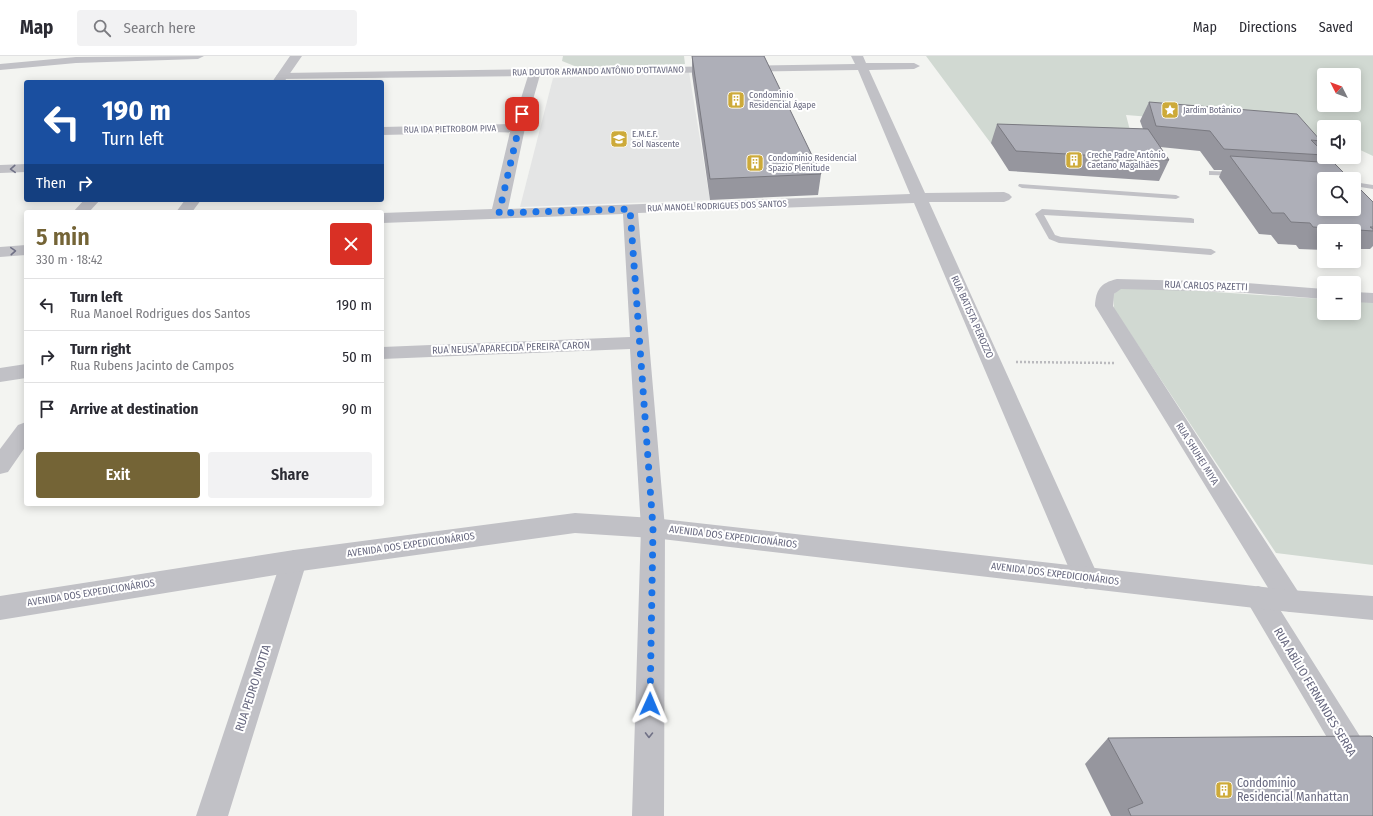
<!DOCTYPE html>
<meta charset="utf-8">
<style>
:root{--surface:#fff;--page:#f2f2f3;--text:#2b2b33;--muted:#7c7c81;--line:#e1e1e2;--accent:#746436}
body{margin:0;font-family:"Fira Sans Condensed",sans-serif;background:var(--page);color:var(--text);height:100vh;display:flex;flex-direction:column;font-size:15px;white-space:nowrap}
*{box-sizing:border-box;margin:0}
p{font-size:13px;color:var(--muted)}
.icon{flex:none;width:22px;height:22px;fill:none;stroke:currentColor;stroke-width:2;stroke-linecap:round;stroke-linejoin:round}
.map{position:relative;flex:1;overflow:hidden}
.drawer{position:absolute;left:24px;top:154px;width:360px;height:296px;display:flex;flex-direction:column;background:var(--surface);border-radius:4px;box-shadow:0 2px 10px #0003}
.drawer>*{flex:none}
.top-card{position:absolute;left:24px;top:24px;width:360px;height:122px;border-radius:4px;box-shadow:0 2px 10px #0003;background:#1a4fa0;color:#fff;overflow:hidden}
.needle{width:26px;rotate:312deg}
.fabs{position:absolute;left:1317px;top:12px;display:grid;gap:8px}
.fabs a{display:grid;place-items:center;width:44px;height:44px;border-radius:4px;background:var(--surface);box-shadow:0 2px 10px #0003;font-size:20px}
.pin{position:absolute;display:grid;place-items:center;width:34px;height:34px;color:#fff;margin:-17px;border-radius:8px;box-shadow:0 2px 6px #0006}
.me{position:absolute;width:44px;margin:-22px;rotate:1deg;stroke-linejoin:round;filter:drop-shadow(0 0 3px #0008)}
.turn{display:flex;align-items:center;gap:14px;height:84px;padding:0 12px;font-size:18px}
.turn .icon{width:52px;height:52px;stroke-width:2.5}
.turn b{display:block;font-size:28px;line-height:34px}
.then{display:flex;align-items:center;height:38px;padding:0 12px;background:#0003;gap:8px;font-size:15px}
.round{display:grid;place-items:center;flex:none;width:42px;height:42px;border-radius:4px;background:var(--page)}
.headline{display:flex;align-items:center;justify-content:space-between;height:68px;padding:0 12px}
h1{font-size:24px;font-weight:600;line-height:30px;color:var(--accent)}
.cta{display:flex;gap:8px;margin-top:auto;padding:8px 12px}
.cta a{flex:1;height:46px;border-radius:4px;background:var(--accent);color:#fff;font-size:16px;font-weight:600;line-height:46px;text-align:center}
.cta a+a{background:var(--page);color:var(--text)}
ul{padding:0;list-style:none}
li{display:flex;align-items:center;gap:12px;height:52px;padding:0 12px;border-top:1px solid var(--line)}
li div{flex:1}
li b{display:block;font-size:15px}
li em{font-style:normal}
header{display:flex;align-items:center;gap:24px;box-sizing:border-box;height:56px;padding:0 20px;background:var(--surface);border-bottom:1px solid var(--line)}
header strong{font-size:19px}
nav{display:flex;gap:22px;margin-inline-start:auto;font-size:14px}
.search{width:280px;height:36px;background:var(--page);display:flex;align-items:center;gap:10px;box-sizing:border-box;padding:0 14px;border-radius:4px;color:var(--muted);font-size:15px}
.map>svg:first-child{display:block}
.built{fill:#e4e5e5}
.green{fill:#d1d9d2;fill-rule:evenodd}
.lines{fill:none;stroke-linecap:round;stroke-linejoin:round}
.path{stroke:#bababe;stroke-width:2.5;stroke-dasharray:2 2;stroke-linecap:butt}
.service{fill:#c1c1c6;fill-rule:evenodd}
.minor{fill:#c1c1c6;fill-rule:evenodd}
.tertiary{fill:#c1c1c6;fill-rule:evenodd}
.wall{fill:#96969e}
.building{fill:#aeafb8;stroke:#7a7a81}
.oneway{stroke:#707186}
.route{stroke:#1a73e8;stroke-width:7;stroke-dasharray:0 12.6}
.labels{text-anchor:middle;dominant-baseline:central;stroke-width:4;stroke-linejoin:round;paint-order:stroke}
.far-street-label{font-size:9px;fill:#67687f;stroke:#fff}
.far-poi-label{font-size:9px;fill:#67687f;stroke:#fff;text-anchor:start}
.street-label{font-size:10px;fill:#67687f;stroke:#fff}
.near-street-label{font-size:12px;fill:#67687f;stroke:#fff}
.near-poi-label{font-size:12px;fill:#67687f;stroke:#fff;text-anchor:start}
</style>
<header>
<strong>Map</strong>
<div class="search"><svg class="icon" aria-label="search" viewBox="0 0 24 24"><circle cx="10" cy="10" r="6"/><path d="M15 15l6 6"/></svg>Search here</div>
<nav><a>Map</a><a>Directions</a><a>Saved</a></nav>
</header>
<div class="map">
<svg width="1373" height="760" viewBox="0 0 1373 760">
<rect width="100%" height="100%" fill="#f3f4f1"/>
<path class="built" d="M689,16L710,144L520,151L553,22Z"/>
<path class="green" d="M563,0H684L685,8L577,11L562,5Z
M926,0H1373V100L1354,91V71H1324V82L1307,76L1264,70L1126,59L1138,105H1004ZM1324,19H1354V49H1324Z
M1123,230L1324,243V257H1354V245L1373,246V509L1276,497L1114,253L1113,239Z"/>
<g class="lines">
<path class="path" d="M1016,306L1115,307"/>
<path class="service" d="M1209,115L1237,116L1241,118L1237,120L1212,119H1209Z
M1354,126L1373,129V133L1354,130Z
M1019,128L1176,139L1180,141L1176,143L1022,132L1018,130Z
M1042,153L1191,162L1194,163V167L1044,159L1055,179L1061,181L1211,193L1216,196L1211,199L1059,187L1049,183L1035,158Z"/>
<path class="minor" d="M204,0L198,3L76,7L0,14V8L76,1Z
M851,0H863L866,7H914L920,10L914,13L869,14L925,137L1004,136L1009,138L1012,141L1009,144L1004,146H929L1099,522L1095,530L1086,533L1077,530L1073,522L914,147L638,157L665,472L664,760H632L641,472L630,293L382,303V291L630,281L623,158L382,167V157L492,153L510,76L382,79V71L513,68L528,20L282,23L276,20L282,17L855,8ZM858,14L910,138L508,153L525,72L540,19Z
M26,108V116L0,117V109Z
M84,144H100L89,156H73Z
M26,189V199L0,201V191Z
M1117,223L1234,226L1324,233V243L1234,236L1121,233L1114,238L1113,250L1299,537L1303,545L1299,553L1290,556L1281,553L1095,250C1096,234 1100,227 1117,223Z
M1354,236L1373,237V247L1354,246Z
M26,308V322L0,326V312Z
M294,494L303,498L307,505L228,760H196L281,505L285,498Z
M1258,530L1267,533L1373,701V746L1362,741L1249,549L1245,541L1249,533Z"/>
<path class="tertiary" d="M290,0H302L284,26H272Z
M185,144H201L192,156H176Z
M26,366V390L8,416L0,418V393L18,369Z
M575,457L653,462L1290,534L1373,540V564L1290,556L653,482L575,477L294,516L0,564V540L294,494Z"/>
</g>
<path class="wall" d="M692,0H764L821,118L818,139L710,144L692,18Z
M1149,46L1321,85L1318,90L1324,97V101H1326L1323,106L1373,146V190L1370,193H1361L1359,197L1354,196V175H1324V194L1299,193L1296,189L1278,188L1271,179L1259,178L1219,121L1222,114H1214L1200,95L1160,91L1169,104L1159,125L1009,115L991,87L997,68L1143,73L1140,65Z
M1108,682L1373,760H1111L1085,708Z"/>
<path class="building" d="M692,0H764L821,118L710,123Z
M1149,46L1297,58L1321,85L1311,84L1324,97V99L1224,93L1210,75L1156,70Z
M997,68L1148,73L1169,104L1016,95Z
M1230,100L1334,107L1350,123H1324V153H1354V127L1373,146V171H1370L1373,173V175L1313,171L1310,167L1291,166L1284,157H1272Z
M1371,680L1373,682V760H1131L1128,753L1143,747L1108,682Z"/>
<defs><path id="oneway-chevron" d="M-2-3.5L2.5 0L-2 3.5" fill="none" stroke-width="1.6" stroke-linecap="round" stroke-linejoin="round"/></defs>
<g class="oneway">
<use href="#oneway-chevron" transform="translate(13 113) rotate(177)"/>
<use href="#oneway-chevron" transform="translate(13 195) rotate(-4)"/>
<use href="#oneway-chevron" transform="translate(649 679) rotate(91)"/>
</g>
<g class="lines">
<path class="route" d="M522,58L499,157L630,153L653,472L650,648"/>
</g>
<defs>
<symbol id="building-square" viewBox="-11 -11 22 22"><rect x="-9" y="-9" width="18" height="18" rx="4" fill="#cdaa39" stroke="#fff"/><path d="M-4-6H4V6H1V3H-1V6H-4ZM-2.5-4.3h1.7v1.8h-1.7ZM.8-4.3h1.7v1.8H.8ZM-2.5-1h1.7V.8h-1.7ZM.8-1h1.7V.8H.8Z" fill="#fff"/></symbol>
<symbol id="sight-square" viewBox="-11 -11 22 22"><rect x="-9" y="-9" width="18" height="18" rx="4" fill="#cdaa39" stroke="#fff"/><path d="M0-6L1.8-2.2L6-1.7L2.9 1.2L3.7 5.4L0 3.3L-3.7 5.4L-2.9 1.2L-6-1.7L-1.8-2.2Z" fill="#fff"/></symbol>
<symbol id="school-square" viewBox="-11 -11 22 22"><rect x="-9" y="-9" width="18" height="18" rx="4" fill="#cdaa39" stroke="#fff"/><path d="M0-5L7-2L0 1L-7-2ZM-4 1L0 2.5L4 1V4Q0 6-4 4Z" fill="#fff"/></symbol>
</defs>
<g fill-rule="evenodd">
<use href="#building-square" x="726" y="34" width="20" height="20"/>
<use href="#sight-square" x="1160" y="44" width="20" height="20"/>
<use href="#school-square" x="609" y="73" width="20" height="20"/>
<use href="#building-square" x="1064" y="94" width="20" height="20"/>
<use href="#building-square" x="745" y="97" width="20" height="20"/>
<use href="#building-square" x="1214" y="724" width="20" height="20"/>
</g>
<g class="labels">
<g class="far-street-label">
<text transform="translate(598 15) rotate(-1)">RUA DOUTOR ARMANDO ANTÔNIO D'OTTAVIANO</text>
<text transform="translate(450 73) rotate(-1)">RUA IDA PIETROBOM PIVA</text>
<text transform="translate(717 150) rotate(-2)">RUA MANOEL RODRIGUES DOS SANTOS</text>
</g>
<g class="far-poi-label">
<text x="749" y="39">Condominio<tspan x="749" dy="10">Residencial Ágape</tspan></text>
<text x="1183" y="54">Jardim Botânico</text>
<text x="632" y="78">E.M.E.F.<tspan x="632" dy="10">Sol Nascente</tspan></text>
<text x="1087" y="99">Creche Padre Antônio<tspan x="1087" dy="10">Caetano Magalhães</tspan></text>
<text x="768" y="102">Condomínio Residencial<tspan x="768" dy="10">Spazio Plenitude</tspan></text>
</g>
<g class="street-label">
<text transform="translate(1206 230) rotate(2)">RUA CARLOS PAZETTI</text>
<text transform="translate(972 261) rotate(66)">RUA BATISTA PEROZZO</text>
<text transform="translate(511 292) rotate(-2)">RUA NEUSA APARECIDA PEREIRA CARON</text>
<text transform="translate(1197 398) rotate(58)">RUA SHUHEI MIYA</text>
<text transform="translate(733 481) rotate(7)">AVENIDA DOS EXPEDICIONÁRIOS</text>
<text transform="translate(411 489) rotate(-8)">AVENIDA DOS EXPEDICIONÁRIOS</text>
<text transform="translate(1055 518) rotate(7)">AVENIDA DOS EXPEDICIONÁRIOS</text>
<text transform="translate(91 537) rotate(-9)">AVENIDA DOS EXPEDICIONÁRIOS</text>
</g>
<g class="near-street-label">
<text transform="translate(253 632) rotate(-72)">RUA PEDRO MOTTA</text>
<text transform="translate(1315 636) rotate(59)">RUA ABÍLIO FERNANDES SERRA</text>
</g>
<g class="near-poi-label">
<text x="1237" y="727">Condomínio<tspan x="1237" dy="14">Residencial Manhattan</tspan></text>
</g>
</g>
</svg>
<div class="fabs">
<a><svg class="needle" viewBox="-14 -14 28 28"><path d="M0-13l5 13h-10z" fill="#e53935"/><path d="M0 13l5-13h-10z" fill="#7c7c81"/></svg></a>
<a><svg class="icon" aria-label="sound" viewBox="0 0 24 24"><path d="M4 9h4l5-4v14l-5-4H4zM17 9q2 3 0 6"/></svg></a>
<a><svg class="icon" aria-label="search" viewBox="0 0 24 24"><circle cx="10" cy="10" r="6"/><path d="M15 15l6 6"/></svg></a>
<a>+</a>
<a>−</a>
</div>
<div class="pin" style="left:522px;top:58px;background:#d93025"><svg class="icon" aria-label="arrive" viewBox="0 0 24 24"><path d="M6 21V4h12l-3 4 3 4H6"/></svg></div>
<svg class="me" style="left:650px;top:648px" viewBox="-20 -20 40 40"><path d="M0-17L14 15 0 8-14 15z" fill="#1a73e8" stroke="#fff" stroke-width="4"/></svg>
<div class="top-card">
<div class="turn"><svg class="icon" aria-label="left" viewBox="0 0 24 24"><path d="M17 20v-9H6M10 6l-5 5 5 5"/></svg><div><b>190 m</b>Turn left</div></div>
<div class="then">Then<svg class="icon" aria-label="right" viewBox="0 0 24 24"><path d="M7 20v-9h11M14 6l5 5-5 5"/></svg></div>
</div>
<section class="drawer">
<div class="headline"><div><h1>5 min</h1><p>330 m · 18:42</p></div><a class="round" style="background:#d93025;color:#fff"><svg class="icon" aria-label="close" viewBox="0 0 24 24"><path d="M6 6l12 12M18 6L6 18"/></svg></a></div>
<ul>
<li><svg class="icon" aria-label="left" viewBox="0 0 24 24"><path d="M17 20v-9H6M10 6l-5 5 5 5"/></svg><div><b>Turn left</b><p>Rua Manoel Rodrigues dos Santos</p></div><em>190 m</em></li>
<li><svg class="icon" aria-label="right" viewBox="0 0 24 24"><path d="M7 20v-9h11M14 6l5 5-5 5"/></svg><div><b>Turn right</b><p>Rua Rubens Jacinto de Campos</p></div><em>50 m</em></li>
<li><svg class="icon" aria-label="arrive" viewBox="0 0 24 24"><path d="M6 21V4h12l-3 4 3 4H6"/></svg><div><b>Arrive at destination</b></div><em>90 m</em></li>
</ul>
<div class="cta"><a>Exit</a><a>Share</a></div>
</section>
</div>
